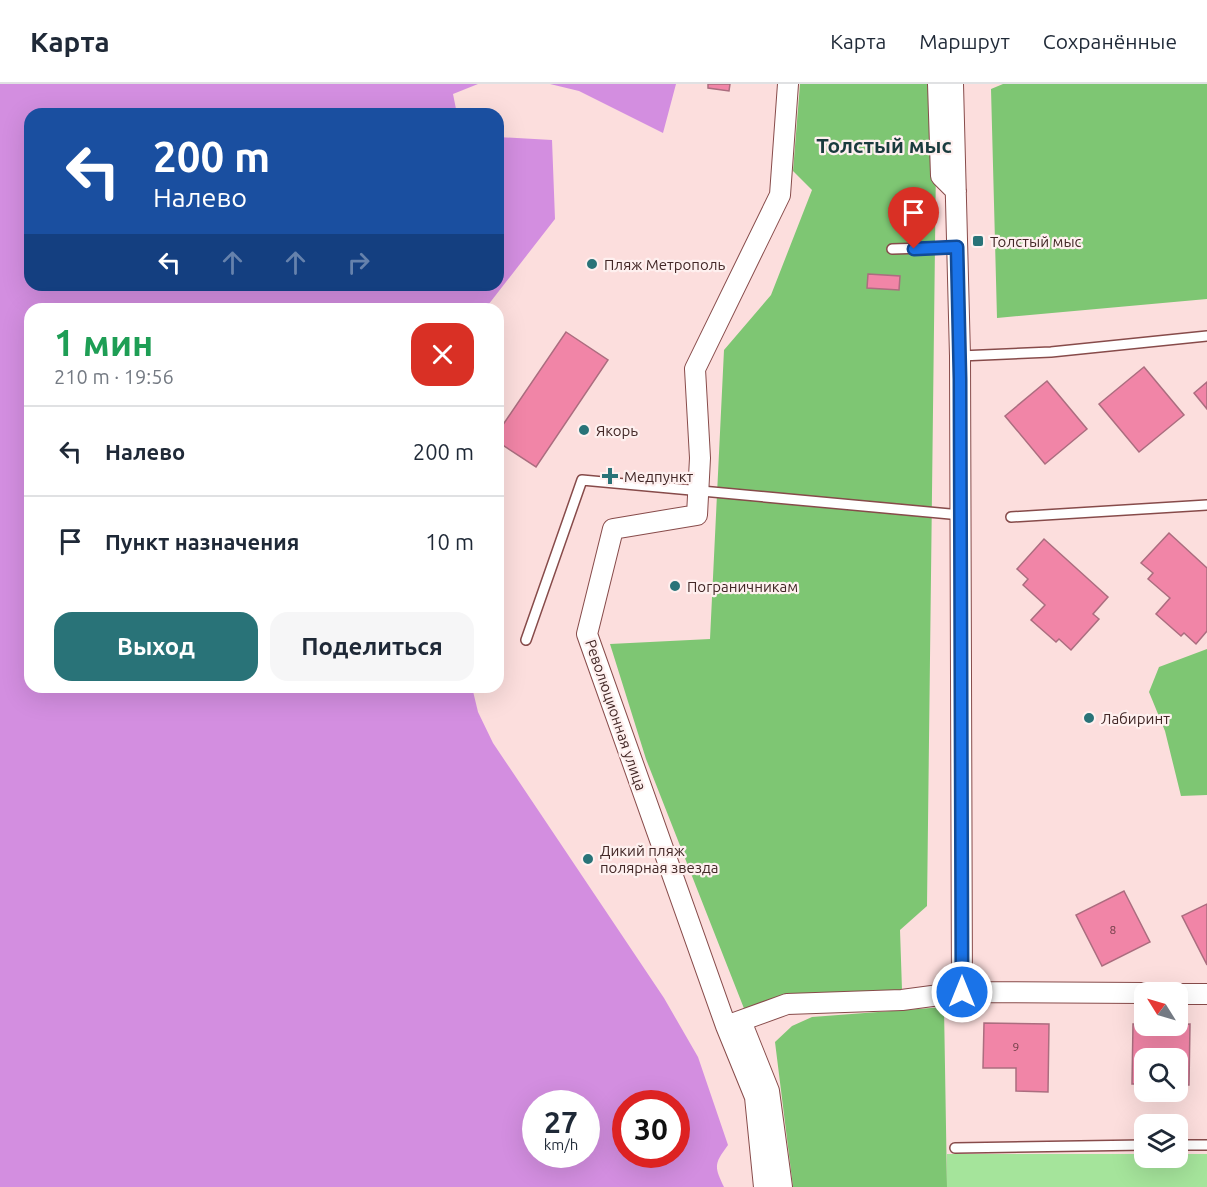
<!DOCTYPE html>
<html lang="ru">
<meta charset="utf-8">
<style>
:root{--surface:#fff;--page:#f6f6f7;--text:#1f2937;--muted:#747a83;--line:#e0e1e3;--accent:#297378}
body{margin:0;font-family:Ubuntu,sans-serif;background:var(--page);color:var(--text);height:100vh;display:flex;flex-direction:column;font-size:22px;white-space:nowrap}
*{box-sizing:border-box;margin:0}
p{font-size:20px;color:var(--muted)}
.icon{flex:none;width:33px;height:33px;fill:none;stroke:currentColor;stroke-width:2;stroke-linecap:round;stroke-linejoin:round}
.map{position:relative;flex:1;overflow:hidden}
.panel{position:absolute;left:24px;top:219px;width:480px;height:390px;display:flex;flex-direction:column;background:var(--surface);border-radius:18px;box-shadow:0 6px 24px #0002}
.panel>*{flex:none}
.top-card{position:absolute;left:24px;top:24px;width:480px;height:183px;border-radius:18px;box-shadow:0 6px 24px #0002;background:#1a4fa0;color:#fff;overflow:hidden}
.needle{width:39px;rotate:307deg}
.buttons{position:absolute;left:1134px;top:898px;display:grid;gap:12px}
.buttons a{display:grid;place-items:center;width:54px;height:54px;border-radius:12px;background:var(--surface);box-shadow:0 6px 24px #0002;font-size:30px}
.speed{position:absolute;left:522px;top:1006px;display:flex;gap:12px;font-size:30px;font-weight:700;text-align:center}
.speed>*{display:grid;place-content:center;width:78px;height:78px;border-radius:50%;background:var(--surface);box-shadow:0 6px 24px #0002;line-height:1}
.speed small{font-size:15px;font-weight:400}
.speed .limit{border:9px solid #d22;background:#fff;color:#111}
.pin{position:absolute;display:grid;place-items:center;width:51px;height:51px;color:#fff;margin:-62px -26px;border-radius:50% 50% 50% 0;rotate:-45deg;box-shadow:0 0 6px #0007}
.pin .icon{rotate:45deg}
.me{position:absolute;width:66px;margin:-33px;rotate:0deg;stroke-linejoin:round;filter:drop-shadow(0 0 4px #0008)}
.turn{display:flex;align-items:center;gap:21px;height:126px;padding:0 30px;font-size:27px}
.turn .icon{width:78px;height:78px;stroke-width:2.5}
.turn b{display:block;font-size:42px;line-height:51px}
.lanes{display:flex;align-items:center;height:57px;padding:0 30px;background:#0003;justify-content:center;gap:30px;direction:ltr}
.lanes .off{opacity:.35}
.round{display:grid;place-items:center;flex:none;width:63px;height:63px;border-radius:18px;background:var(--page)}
.head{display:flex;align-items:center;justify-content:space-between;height:102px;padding:0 30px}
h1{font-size:36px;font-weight:700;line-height:45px;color:#1e9e55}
.action{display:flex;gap:12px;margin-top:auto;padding:12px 30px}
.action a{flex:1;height:69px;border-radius:18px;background:var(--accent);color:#fff;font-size:24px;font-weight:700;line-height:69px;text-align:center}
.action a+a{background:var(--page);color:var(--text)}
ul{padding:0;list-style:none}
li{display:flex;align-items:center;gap:18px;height:90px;padding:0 30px;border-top:2px solid var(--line)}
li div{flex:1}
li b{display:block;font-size:22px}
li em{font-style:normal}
header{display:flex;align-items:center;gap:36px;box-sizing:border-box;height:84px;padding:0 30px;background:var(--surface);border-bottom:2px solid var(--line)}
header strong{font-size:28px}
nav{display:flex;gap:33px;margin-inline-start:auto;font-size:21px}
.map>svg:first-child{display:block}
.green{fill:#a5e49b}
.forest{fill:#7ec673}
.water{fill:#d38ee0;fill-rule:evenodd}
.building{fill:#f185a7;stroke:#ab6d7f;stroke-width:1.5}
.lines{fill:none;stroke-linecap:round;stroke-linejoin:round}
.lane-casing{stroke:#874b4a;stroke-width:12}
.street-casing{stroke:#874b4a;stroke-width:22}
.lane{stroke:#fff;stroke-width:9}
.street{stroke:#fff;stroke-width:20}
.route-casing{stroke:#114b97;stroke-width:15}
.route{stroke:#1a73e8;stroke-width:10}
.poi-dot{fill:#297378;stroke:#fef0ef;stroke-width:2}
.labels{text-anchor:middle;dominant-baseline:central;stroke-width:4.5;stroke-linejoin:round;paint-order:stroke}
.number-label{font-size:12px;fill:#6e3e46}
.poi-label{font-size:15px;fill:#422726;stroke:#fef0ef;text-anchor:start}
.street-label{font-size:15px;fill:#422726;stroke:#fef0ef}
.district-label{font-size:21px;font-weight:bold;fill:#193b3d;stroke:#fef0ef}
</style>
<header>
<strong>Карта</strong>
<nav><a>Карта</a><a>Маршрут</a><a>Сохранённые</a></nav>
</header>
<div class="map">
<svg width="1207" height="1103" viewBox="0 0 1207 1103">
<rect width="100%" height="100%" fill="#fcdedd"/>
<path class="green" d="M947,1070H1144V1074H1178V1070H1207V1103H947Z"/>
<path class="forest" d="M800,0H932L936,79L927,822L900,846L902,906L779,915L745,927L646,675L610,560L710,555L724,266L771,211L812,106L793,87Z
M1003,0H1207V215L997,234L991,5Z
M1207,565V711L1181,712L1165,647L1149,608L1159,583Z
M944,923L947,1103H793L775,958L792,942L812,933Z"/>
<path class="water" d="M0,0H478L453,10L457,30H30V201H498V53L552,56L555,135L485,225H30V603H472L478,628L493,659L664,914L698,973L728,1061C714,1080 714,1082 724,1103H0ZM536,1020H586V1071H536ZM626,1020H676V1071H626Z
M550,0H676L663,49L579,7Z"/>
<path class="building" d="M708,0H730L729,7L708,4Z
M868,190L900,192L899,206L867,204Z
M566,248L608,276L536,383L498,358V348Z
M1144,283L1184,331L1139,368L1099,320Z
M1047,297L1087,345L1045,380L1005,332Z
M1207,298V325L1194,309Z
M1169,449L1207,484V547L1196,560L1184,549L1181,552L1156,530L1170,514L1148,495L1153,489L1141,479Z
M1044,455L1108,513L1093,530L1099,535L1071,566L1059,555L1056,558L1031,536L1045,521L1023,501L1028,495L1017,485Z
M1124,807L1150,858L1102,882L1076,831Z
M1207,820V881L1182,832Z
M984,939L1049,940L1048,1008L1016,1007V984H983Z
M1133,940H1144V942L1190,940L1189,1001H1178V975H1144V1000H1132Z"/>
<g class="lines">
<defs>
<path id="lane" d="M892,165L957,163
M960,272L1051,268L1207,252
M1011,433L1207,421
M526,556L582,396L961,431
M1178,1061H1207
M955,1064L1144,1061"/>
<path id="street" d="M938,0L941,92L956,107
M953,0L960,272L962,908
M1178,910H1207
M741,937L769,1007L782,1103
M726,942L787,920L902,916L962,908L1144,909
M764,1103L755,1013L726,942L587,550L613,445L697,431L700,374L695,285L780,111L788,0"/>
</defs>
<use href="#lane" class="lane-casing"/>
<use href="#street" class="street-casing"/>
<use href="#lane" class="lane"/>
<use href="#street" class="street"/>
</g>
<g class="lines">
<defs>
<path id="route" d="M914,165L957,163L960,295L962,908"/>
</defs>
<use href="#route" class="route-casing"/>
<use href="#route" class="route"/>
</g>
<g class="poi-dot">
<rect x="972" y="151" width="12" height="12" rx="3"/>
<circle cx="592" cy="180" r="6"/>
<circle cx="584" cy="346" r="6"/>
<path d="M607 383h6v6h6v6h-6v6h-6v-6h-6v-6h6z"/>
<circle cx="675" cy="502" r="6"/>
<circle cx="1089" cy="634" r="6"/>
<circle cx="588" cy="775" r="6"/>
</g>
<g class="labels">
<g class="number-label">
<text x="1113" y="845">8</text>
<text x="1016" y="962">9</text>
</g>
<g class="poi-label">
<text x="990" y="157">Толстый мыс</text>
<text x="604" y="180">Пляж Метрополь</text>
<text x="596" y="346">Якорь</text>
<text x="624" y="392">Медпункт</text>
<text x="687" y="502">Пограничникам</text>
<text x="1101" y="634">Лабиринт</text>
<text x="600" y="766">Дикий пляж<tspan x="600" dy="17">полярная звезда</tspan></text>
</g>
<g class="street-label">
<text transform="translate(616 631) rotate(71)">Революционная улица</text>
</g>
<g class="district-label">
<text x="884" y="61">Толстый мыс</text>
</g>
</g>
</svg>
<div class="buttons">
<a><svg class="needle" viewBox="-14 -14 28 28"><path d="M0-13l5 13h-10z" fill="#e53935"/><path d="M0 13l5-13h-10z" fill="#747a83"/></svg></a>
<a><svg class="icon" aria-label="search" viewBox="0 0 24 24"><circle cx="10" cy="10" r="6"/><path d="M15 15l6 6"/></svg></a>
<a><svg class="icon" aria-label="layers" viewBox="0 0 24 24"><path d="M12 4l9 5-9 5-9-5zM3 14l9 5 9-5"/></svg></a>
</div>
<div class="speed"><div>27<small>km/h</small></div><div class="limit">30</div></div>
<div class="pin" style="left:914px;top:165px;background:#d93025"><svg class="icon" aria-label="arrive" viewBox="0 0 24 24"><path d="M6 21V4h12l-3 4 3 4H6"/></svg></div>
<svg class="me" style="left:962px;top:908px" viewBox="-20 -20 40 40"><circle r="17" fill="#1a73e8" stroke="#fff" stroke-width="3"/><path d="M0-11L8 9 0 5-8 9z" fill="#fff"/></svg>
<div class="top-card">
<div class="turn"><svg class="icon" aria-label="left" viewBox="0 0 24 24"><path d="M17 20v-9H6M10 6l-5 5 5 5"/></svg><div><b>200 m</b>Налево</div></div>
<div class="lanes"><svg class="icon" aria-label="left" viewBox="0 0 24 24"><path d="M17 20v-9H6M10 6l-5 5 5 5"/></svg><svg class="icon off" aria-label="ahead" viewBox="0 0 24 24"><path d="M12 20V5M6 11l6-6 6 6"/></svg><svg class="icon off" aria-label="ahead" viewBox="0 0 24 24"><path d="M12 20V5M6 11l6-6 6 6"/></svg><svg class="icon off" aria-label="right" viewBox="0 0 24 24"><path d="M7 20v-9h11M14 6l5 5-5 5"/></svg></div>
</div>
<section class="panel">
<div class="head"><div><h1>1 мин</h1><p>210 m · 19:56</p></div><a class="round" style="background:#d93025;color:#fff"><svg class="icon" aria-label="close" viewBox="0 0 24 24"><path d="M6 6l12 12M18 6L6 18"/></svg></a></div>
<ul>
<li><svg class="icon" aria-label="left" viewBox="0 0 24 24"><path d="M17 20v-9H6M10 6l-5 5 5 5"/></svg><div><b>Налево</b></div><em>200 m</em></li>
<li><svg class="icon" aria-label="arrive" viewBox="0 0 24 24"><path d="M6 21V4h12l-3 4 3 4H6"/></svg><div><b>Пункт назначения</b></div><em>10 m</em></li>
</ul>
<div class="action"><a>Выход</a><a>Поделиться</a></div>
</section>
</div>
